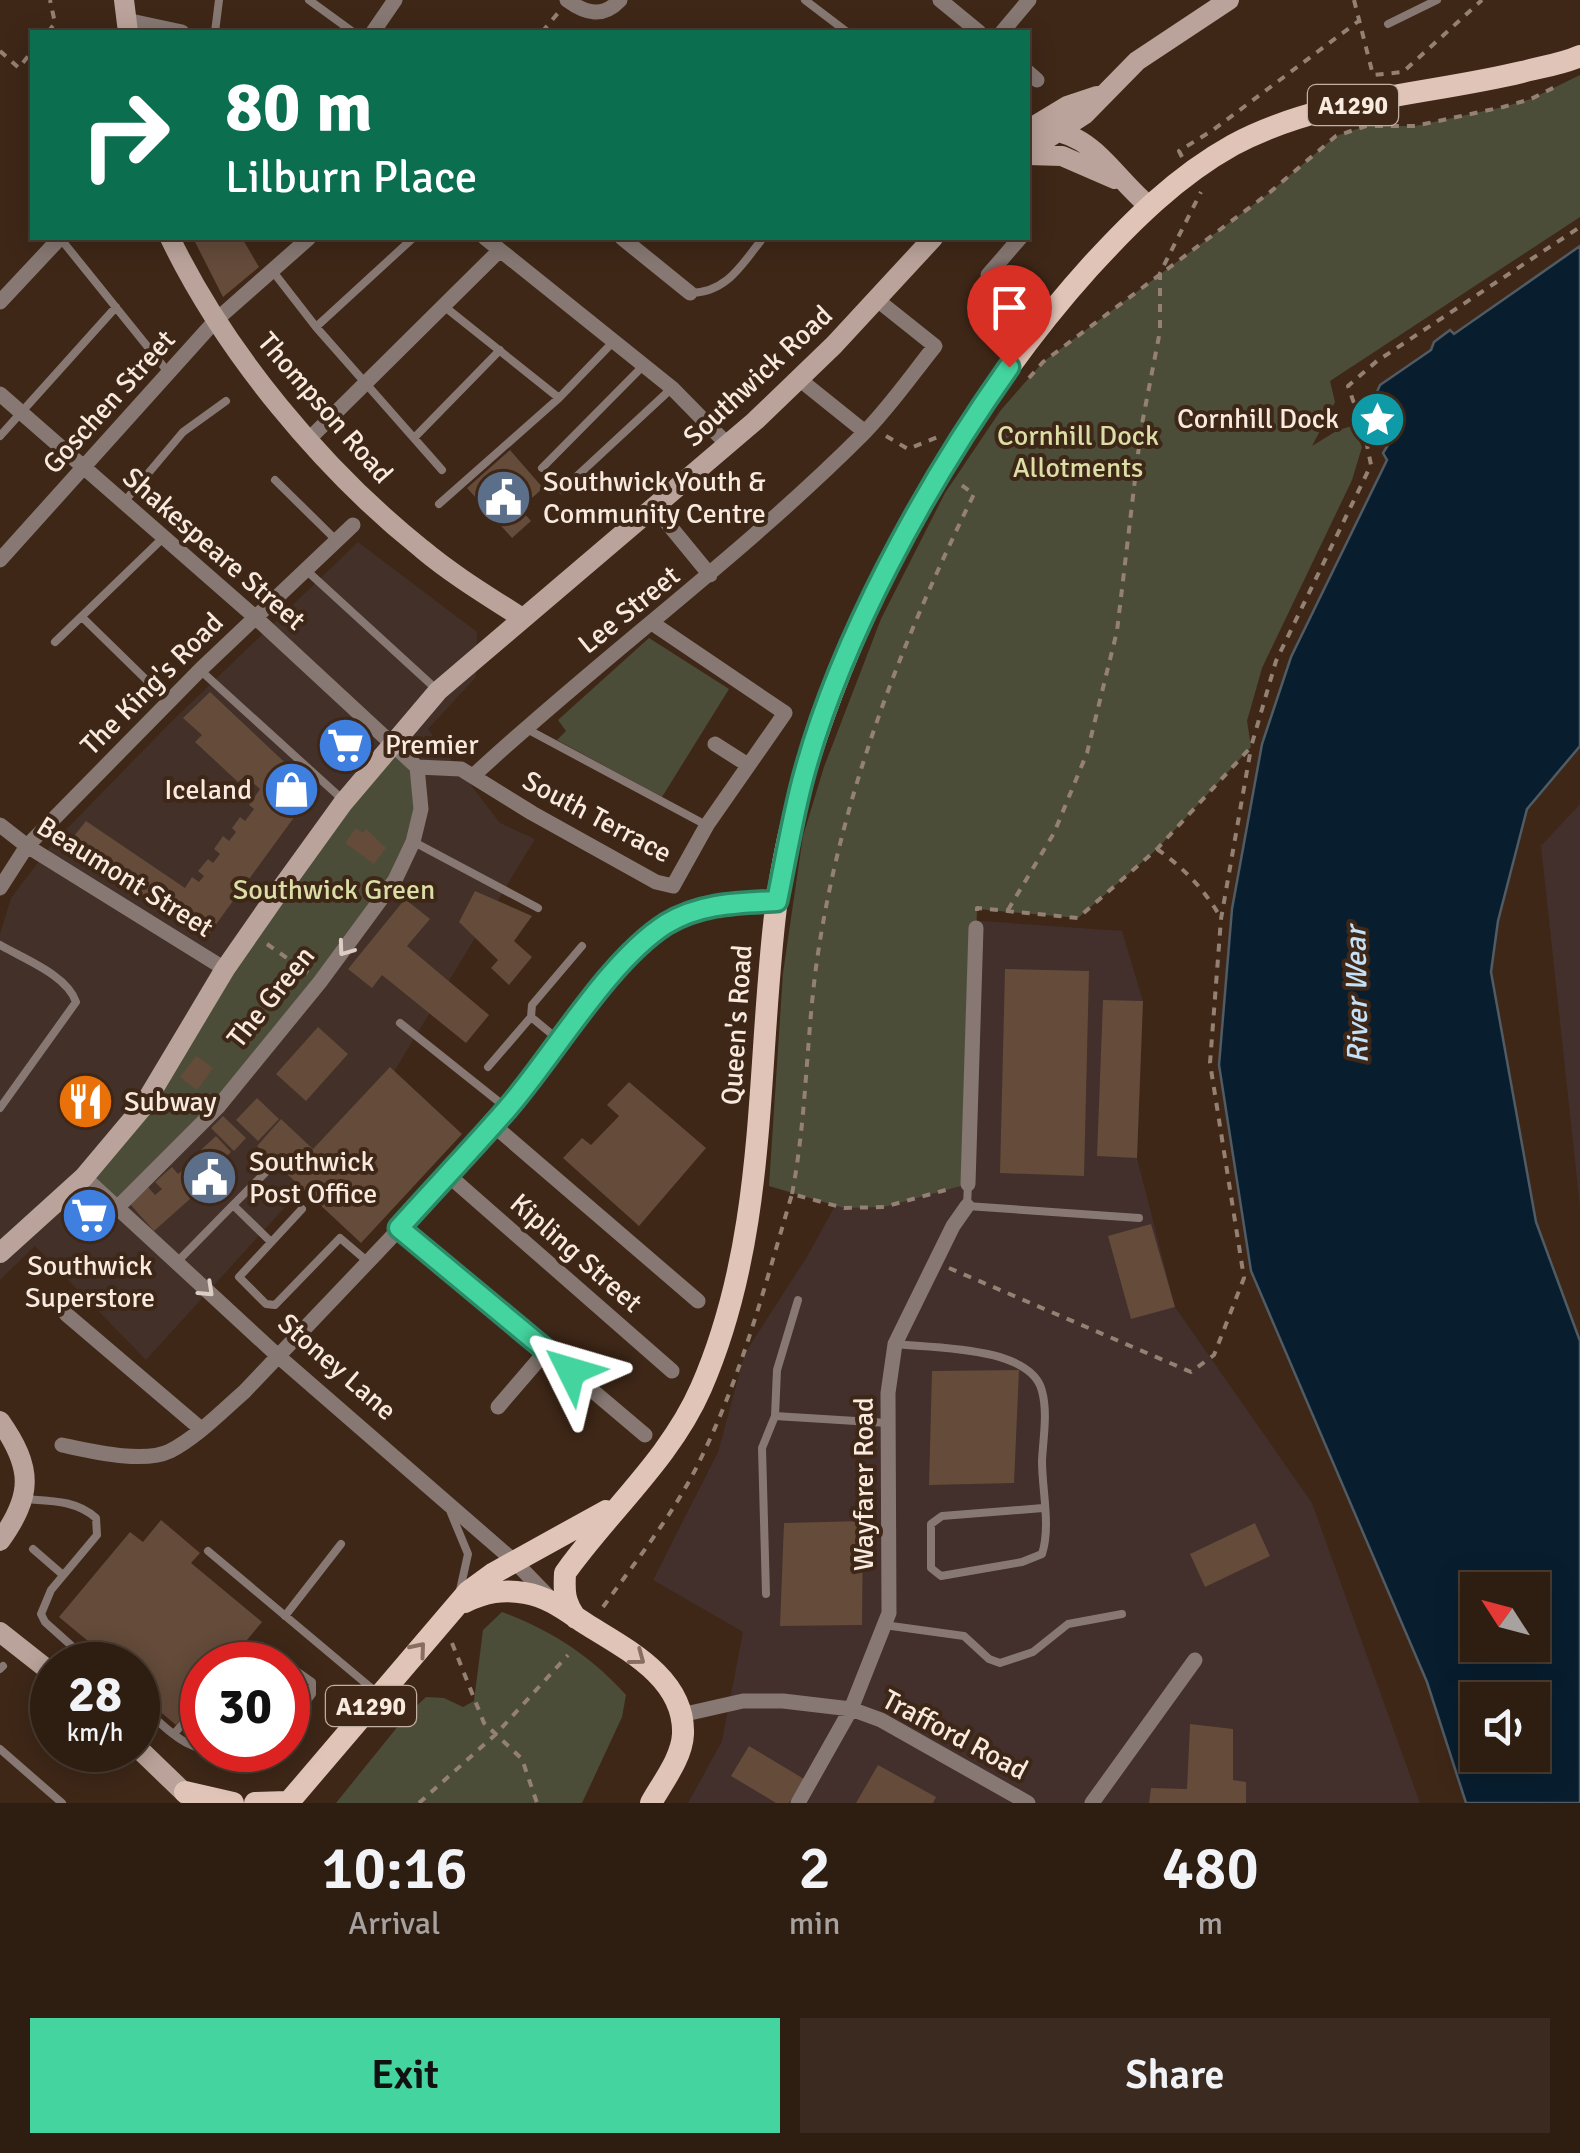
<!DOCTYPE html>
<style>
:root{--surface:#2e1d11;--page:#3a2a1f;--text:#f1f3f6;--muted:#a7a29f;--line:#493b31;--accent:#44d49f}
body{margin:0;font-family:Signika,sans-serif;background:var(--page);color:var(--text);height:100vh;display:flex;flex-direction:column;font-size:38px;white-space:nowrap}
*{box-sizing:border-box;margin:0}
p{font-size:32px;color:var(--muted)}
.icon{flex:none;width:55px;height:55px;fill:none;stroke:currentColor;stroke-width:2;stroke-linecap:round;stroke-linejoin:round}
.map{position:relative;height:1803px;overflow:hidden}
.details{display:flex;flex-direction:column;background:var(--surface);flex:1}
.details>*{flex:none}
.hud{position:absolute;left:30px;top:30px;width:1000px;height:210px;border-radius:0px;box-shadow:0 5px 25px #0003,0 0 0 2px var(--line);background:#0b6e4f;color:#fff;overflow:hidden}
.needle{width:65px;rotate:306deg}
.fabs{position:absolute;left:1460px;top:1572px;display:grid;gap:20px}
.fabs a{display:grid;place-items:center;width:90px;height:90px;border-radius:0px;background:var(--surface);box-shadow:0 5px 25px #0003,0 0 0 2px var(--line);font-size:50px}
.speed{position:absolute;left:30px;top:1642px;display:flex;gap:20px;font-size:50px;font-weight:700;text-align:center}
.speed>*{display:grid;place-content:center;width:130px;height:130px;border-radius:50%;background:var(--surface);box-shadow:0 5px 25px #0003,0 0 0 2px var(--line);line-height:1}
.speed small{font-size:25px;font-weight:400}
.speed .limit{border:15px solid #d22;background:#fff;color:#111}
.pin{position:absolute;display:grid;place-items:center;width:85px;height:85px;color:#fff;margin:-102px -42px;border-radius:50% 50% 50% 0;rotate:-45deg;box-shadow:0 0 10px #0007}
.pin .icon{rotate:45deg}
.me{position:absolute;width:110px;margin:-55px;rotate:310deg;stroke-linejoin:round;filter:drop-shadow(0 0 8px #0008)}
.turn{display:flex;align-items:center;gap:35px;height:210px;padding:0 30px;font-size:45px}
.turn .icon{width:130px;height:130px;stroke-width:2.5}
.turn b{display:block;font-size:70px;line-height:85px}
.eta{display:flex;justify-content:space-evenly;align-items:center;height:170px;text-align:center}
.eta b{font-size:60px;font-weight:600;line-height:70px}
.action{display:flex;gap:20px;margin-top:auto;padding:20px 30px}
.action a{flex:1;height:115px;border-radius:0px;background:var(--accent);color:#111;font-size:40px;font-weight:600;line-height:115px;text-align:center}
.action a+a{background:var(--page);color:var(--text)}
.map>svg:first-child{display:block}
.commercial{fill:#423029}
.industrial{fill:#432f2b}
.green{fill:#4c4d39}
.water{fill:#081e2f;stroke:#505b64;stroke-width:2.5;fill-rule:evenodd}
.building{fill:#644b3a}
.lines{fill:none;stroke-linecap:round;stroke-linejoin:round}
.path{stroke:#948173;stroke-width:4;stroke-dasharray:8 8;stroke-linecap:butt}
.lane{stroke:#877873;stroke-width:8}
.street{stroke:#877873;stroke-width:15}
.secondary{stroke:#baa39a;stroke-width:20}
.primary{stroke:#e1c4b8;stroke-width:22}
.oneway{stroke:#dccec4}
.oneway2{stroke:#876e5f}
.route-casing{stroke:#2c8a67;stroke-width:25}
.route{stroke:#44d49f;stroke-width:18}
.labels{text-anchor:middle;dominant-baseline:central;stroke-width:8;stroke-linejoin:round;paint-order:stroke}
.shield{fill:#3e2717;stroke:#c1b0a3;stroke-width:2.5}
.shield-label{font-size:25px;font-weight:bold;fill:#f9eadf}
.street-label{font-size:28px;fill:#f9eadf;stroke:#3e2717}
.poi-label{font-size:28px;fill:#f9eadf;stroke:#3e2717;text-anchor:start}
.park-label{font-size:28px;fill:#dbdea6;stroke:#3e2717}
.water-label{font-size:30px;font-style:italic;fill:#c4e1f8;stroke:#3e2717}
</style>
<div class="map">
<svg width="1580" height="1803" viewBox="0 0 1580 1803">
<rect width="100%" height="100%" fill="#3e2717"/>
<path class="commercial" d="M358,542L477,632L476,677L428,729L500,823L535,839L366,1118L146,1360L35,1246L0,1280V934L11,898L53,843L170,723Z"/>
<path class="industrial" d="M1580,804V1207L1541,846Z
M927,917L1122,931L1143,1001L1137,1158L1175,1307L1312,1503L1420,1803H688L722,1741L743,1632L653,1580L718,1452L745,1353L808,1255L881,1122Z"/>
<path class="green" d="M1580,75V217L1330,381L1335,402L1312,446L1338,430L1352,426L1362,447L1352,480L1262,668L1247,721L1251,747L1157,849L1078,918L977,909L968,1184L884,1207L844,1208L769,1186L783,973L803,836L824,767L881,619L945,493L1001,410L1043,362L1269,193L1336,136L1366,126H1415L1503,107L1531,99Z
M649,638L729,689L662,797L557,740L566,731L558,720Z
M393,743L417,767L413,842L320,982L118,1207L84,1177L180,1047Z
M502,1612C551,1630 591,1656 626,1695L622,1717L582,1803H336L407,1715L426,1697L444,1698L463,1707L474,1701L483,1630Z"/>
<path class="water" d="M1580,246V746L1527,809L1498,921L1491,972L1536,1222L1580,1341V1803H1466L1427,1682L1251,1271L1219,1065L1232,909L1262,744L1291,657L1387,460L1383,453L1393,437L1388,433L1376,394L1380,385L1431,350L1434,342L1450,330L1454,334ZM1478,1590H1532V1645H1478ZM1478,1700H1532V1755H1478Z"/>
<path class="building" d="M193,238H242L259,267L223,297Z
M510,450L543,488L520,509L531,521L512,538L467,488Z
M210,692L314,790L206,938L75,858L74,836L86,821L185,888L192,877L199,882L204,876L198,871L208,859L213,863L220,854L214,849L223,836L229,841L236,832L232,828L240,817L245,821L254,809L249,805L260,789L245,776L238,782L195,742L202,735L183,718Z
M356,828L363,833L366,829L386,848L374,864L345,843Z
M475,891L532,916L514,941L532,957L509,985L491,968L498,960L459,922Z
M405,899L430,919L407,946L489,1015L466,1043L382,975L372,988L348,969Z
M1005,969L1089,971L1084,1176L1000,1173Z
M1103,1000L1143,1001L1137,1158L1097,1156Z
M318,1027L348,1054L306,1101L276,1074Z
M196,1056L213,1068L197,1090L180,1077Z
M390,1067L462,1134L361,1243L257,1146L281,1119L313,1149Z
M629,1082L706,1148L639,1226L563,1158L582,1138L591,1145L619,1116L607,1105Z
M257,1098L279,1119L258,1141L236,1120Z
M223,1116L246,1138L234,1151L211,1128Z
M216,1136L231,1152L227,1156L234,1163L217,1183L205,1171L218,1156L202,1171L191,1159Z
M191,1163L209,1182L154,1231L130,1204L148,1187L155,1195L162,1189L155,1182L172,1167L178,1174Z
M1151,1224L1175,1307L1131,1319L1108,1236Z
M1019,1370L1014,1483L929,1485L932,1371Z
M161,1520L200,1553L191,1563L262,1622L226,1665H202V1693L176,1725L138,1693V1665H104L101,1663L106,1656L59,1617L130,1532L143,1542Z
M863,1521L862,1625L780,1626L784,1523Z
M1255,1523L1270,1556L1205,1587L1190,1554Z
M1190,1724L1233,1729V1780L1246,1782V1803H1149L1151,1788L1187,1789Z
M749,1746L804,1779L789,1803H776L731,1776Z
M878,1765L936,1797L933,1803H856Z"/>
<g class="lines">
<path class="path" d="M1354,0L1373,75L1403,72L1482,0
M48,32L55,23L50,0
M542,32L558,13
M0,51L19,68L32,51
M1182,157L1179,151L1213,130L1360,20
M1029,378L1043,362L1269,193L1336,136L1366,126H1415L1503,107L1531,99L1557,86
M886,436L908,449L940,436
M1157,849C1185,869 1204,889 1221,918
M1008,910L1054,833L1087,753L1117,631L1141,429L1160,331V273L1201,192
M977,911V908L1078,918L1157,849L1251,747L1276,661L1371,465L1365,435L1348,386L1377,361L1580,227
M267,944L308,973
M792,1194C807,1116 806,1038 817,960C841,795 901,643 974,494L957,482
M949,1268L1191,1372L1214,1355L1244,1278L1210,1063L1221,919L1251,748
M603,1607C638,1558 677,1510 703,1454C743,1371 766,1282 792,1194L844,1208L884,1207L953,1188
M452,1643L484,1723L522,1759L537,1803
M419,1803L496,1734L568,1655"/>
<path class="lane" d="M309,0L353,32
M805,0L847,32
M1388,24L1437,0
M215,32L219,0
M60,238L168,372
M271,269L316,327L442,470
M690,293C727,293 742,264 763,238
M445,307L559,398
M316,327L413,238
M0,436L116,307
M414,438L500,350
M542,468L644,365
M275,480L337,541
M562,490L672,388
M124,502L183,432L226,401
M439,504L559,398L614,341
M306,570L435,688
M82,617L169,702
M55,642L164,537
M200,670L341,798
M525,728L706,825
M414,842L538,908
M0,945C24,959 67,975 76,1002L0,1108
M531,1017L560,1041
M400,1023L508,1109
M488,1067L531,1017L532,1005L582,946
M968,1184L967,1206L1139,1218
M302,1209L239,1277L266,1304L275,1305L340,1238L367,1261
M271,1242L233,1205L272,1166
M177,1262L233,1205
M798,1300L777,1370L775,1416L888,1423
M895,1344C933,1348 1031,1346 1042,1391C1048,1413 1043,1439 1042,1461C1042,1490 1051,1526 1042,1554L1022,1562L941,1576L931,1568V1524L942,1516L1043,1508
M24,1499C51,1501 76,1500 96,1518L97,1535L51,1590L41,1614L45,1622L93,1665
M451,1513L468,1554L460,1590
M33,1549L63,1575
M208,1551L376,1692
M766,1594L762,1448L775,1416
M285,1616L341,1544
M884,1625L964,1636L989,1659L1000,1663L1033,1652L1068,1624L1122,1614
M234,1665L249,1647L261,1646L312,1682V1694L288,1727
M0,1669L3,1666
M138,1703C172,1733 184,1752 232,1753C243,1754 252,1755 263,1750
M174,1734L202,1701
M0,1749L62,1803"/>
<path class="street" d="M567,0C586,14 603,18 620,0
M940,0L979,32
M126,20L182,32
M373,32L395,0
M1002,32L1029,0
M1028,72L1037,80
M485,238L672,388L728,445
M622,238L690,293
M988,275L1020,238
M0,302L60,238
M799,379L865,432
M0,394L255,617L417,767L421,809L413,842L395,880L320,982L218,1107L118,1207
M308,440L500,250
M655,508L710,575
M0,560L215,321L309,238
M715,744L748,765
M417,767L461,769L532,813L656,882L673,886L707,825L785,713L652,623
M473,776C599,659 740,557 862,435C889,408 911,376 935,346L876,299
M0,825L27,846L225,969
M0,888L27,846L200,670L353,525
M492,1124L698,1301
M447,1174L672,1371
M84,1177L278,1356L515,1562L548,1596
M968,1184L976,928
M399,1227L645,1435
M66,1314L201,1429
M498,1407L547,1350
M62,1445C91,1451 143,1464 170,1451C197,1437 221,1412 244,1392C333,1298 424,1206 508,1108C554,1054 608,961 667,924C701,903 737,903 777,901
M681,1715L743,1701H783L851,1709L881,1720L1028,1803
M798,1803L851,1709L889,1613L888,1393L895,1344L953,1226L967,1206
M1092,1803L1195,1660"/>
<path class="secondary" d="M124,0L128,32
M1029,129L1067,106L1097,96
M1028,130C1089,124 1108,171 1149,206
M1028,151L1085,114L1137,61L1229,0
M1028,155L1062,156L1115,179
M170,238C225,352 322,469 422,549C453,575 488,596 522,618
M0,1253L84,1177L142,1108L225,969L273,900L343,803L438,691L755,421L834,345L933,238
M0,1421C33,1468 33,1495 0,1541
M0,1632L52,1673
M138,1748L194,1802"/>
<path class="primary" d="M465,1602C485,1592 503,1589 525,1593C549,1597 566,1611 586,1624C626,1649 685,1678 683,1734C682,1758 662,1783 651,1803
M576,1618C564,1602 564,1592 565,1573C609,1511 670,1459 701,1388C768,1235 756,1068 776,907C804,689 943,430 1089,268C1131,222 1177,176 1233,145C1320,98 1427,95 1522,72C1541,67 1562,64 1580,56
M185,1792L233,1803
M255,1803L288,1802
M288,1803L468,1592L494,1573L606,1511"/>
</g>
<defs><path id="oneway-chevron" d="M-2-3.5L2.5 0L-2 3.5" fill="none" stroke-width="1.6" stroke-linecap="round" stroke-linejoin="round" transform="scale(2.5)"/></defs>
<g class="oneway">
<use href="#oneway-chevron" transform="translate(345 949) rotate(126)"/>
<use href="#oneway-chevron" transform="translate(207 1290) rotate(43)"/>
</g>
<g class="oneway2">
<use href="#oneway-chevron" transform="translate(419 1649) rotate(-50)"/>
<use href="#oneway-chevron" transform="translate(638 1658) rotate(37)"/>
</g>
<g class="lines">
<defs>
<path id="route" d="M571,1371L399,1228C435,1188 472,1149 507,1109C554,1055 607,962 666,924C701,903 738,903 777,901C785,862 792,821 802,782C838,643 926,484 1009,367"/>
</defs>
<use href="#route" class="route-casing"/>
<use href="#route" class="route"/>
</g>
<defs>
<symbol id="sight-disc" viewBox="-11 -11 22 22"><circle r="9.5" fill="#0f9aa8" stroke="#3e2717"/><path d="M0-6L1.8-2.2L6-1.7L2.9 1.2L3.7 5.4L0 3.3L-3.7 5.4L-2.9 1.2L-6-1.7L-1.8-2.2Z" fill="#fff"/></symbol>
<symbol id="civic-disc" viewBox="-11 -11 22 22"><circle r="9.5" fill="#5c6f8a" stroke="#3e2717"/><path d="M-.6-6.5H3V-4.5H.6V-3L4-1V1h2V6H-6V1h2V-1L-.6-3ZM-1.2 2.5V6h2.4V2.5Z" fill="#fff"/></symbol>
<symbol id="supermarket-disc" viewBox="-11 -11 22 22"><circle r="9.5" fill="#3f7fe0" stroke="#3e2717"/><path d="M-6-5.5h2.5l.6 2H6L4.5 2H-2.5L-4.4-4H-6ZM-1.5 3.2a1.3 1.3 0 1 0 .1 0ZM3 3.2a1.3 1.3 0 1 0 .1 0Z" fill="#fff"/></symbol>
<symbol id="shop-disc" viewBox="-11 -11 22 22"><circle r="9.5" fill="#3f7fe0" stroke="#3e2717"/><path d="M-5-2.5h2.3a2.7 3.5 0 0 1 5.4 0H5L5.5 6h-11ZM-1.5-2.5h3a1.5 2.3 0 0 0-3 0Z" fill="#fff"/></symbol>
<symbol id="restaurant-disc" viewBox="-11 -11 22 22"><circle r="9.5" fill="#e8710a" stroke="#3e2717"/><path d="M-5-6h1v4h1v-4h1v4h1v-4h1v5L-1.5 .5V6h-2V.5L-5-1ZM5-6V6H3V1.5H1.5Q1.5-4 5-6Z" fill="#fff"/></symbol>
</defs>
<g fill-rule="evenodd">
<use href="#sight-disc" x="1346" y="388" width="63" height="63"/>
<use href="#civic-disc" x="472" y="466" width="63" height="63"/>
<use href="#supermarket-disc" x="314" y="714" width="63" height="63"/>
<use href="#shop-disc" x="260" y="758" width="63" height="63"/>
<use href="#restaurant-disc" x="54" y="1070" width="63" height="63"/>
<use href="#civic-disc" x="178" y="1146" width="63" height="63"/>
<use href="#supermarket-disc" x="58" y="1184" width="63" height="63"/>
</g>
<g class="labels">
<g class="shield">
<rect x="1308" y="85" width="90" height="40" rx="8"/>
<rect x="326" y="1686" width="90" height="40" rx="8"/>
</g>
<g class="shield-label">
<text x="1353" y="105">A1290</text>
<text x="371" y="1706">A1290</text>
</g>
<g class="street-label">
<text transform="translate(758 376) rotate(-43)">Southwick Road</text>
<text transform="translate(109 402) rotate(-48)">Goschen Street</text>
<text transform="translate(325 408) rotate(49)">Thompson Road</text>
<text transform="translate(214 549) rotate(41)">Shakespeare Street</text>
<text transform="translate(629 610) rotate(-39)">Lee Street</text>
<text transform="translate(152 684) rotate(-45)">The King's Road</text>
<text transform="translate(597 817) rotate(28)">South Terrace</text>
<text transform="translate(125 877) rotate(32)">Beaumont Street</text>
<text transform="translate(271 997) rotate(-51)">The Green</text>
<text transform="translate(737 1025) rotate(-86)">Queen's Road</text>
<text transform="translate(576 1253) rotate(41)">Kipling Street</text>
<text transform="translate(337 1367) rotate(41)">Stoney Lane</text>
<text transform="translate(864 1484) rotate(-90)">Wayfarer Road</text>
<text transform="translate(955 1735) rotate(28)">Trafford Road</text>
</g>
<g class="poi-label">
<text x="1339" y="419" text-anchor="end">Cornhill Dock</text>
<text x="543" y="482">Southwick Youth &amp;<tspan x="543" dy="32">Community Centre</tspan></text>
<text x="385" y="745">Premier</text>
<text x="252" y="790" text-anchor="end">Iceland</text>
<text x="124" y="1102">Subway</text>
<text x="249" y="1162">Southwick<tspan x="249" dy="32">Post Office</tspan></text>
<text x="90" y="1266" text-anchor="middle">Southwick<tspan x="90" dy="32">Superstore</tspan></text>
</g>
<g class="park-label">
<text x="1078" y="436">Cornhill Dock<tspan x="1078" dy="32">Allotments</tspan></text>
<text x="334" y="890">Southwick Green</text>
</g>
<g class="water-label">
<text transform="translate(1357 995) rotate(-91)">River Wear</text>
</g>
</g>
</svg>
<div class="fabs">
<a><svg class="needle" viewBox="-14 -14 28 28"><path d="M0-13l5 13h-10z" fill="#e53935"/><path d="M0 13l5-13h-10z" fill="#a7a29f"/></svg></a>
<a><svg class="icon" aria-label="sound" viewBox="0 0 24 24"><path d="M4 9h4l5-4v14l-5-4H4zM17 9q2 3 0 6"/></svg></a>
</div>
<div class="speed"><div>28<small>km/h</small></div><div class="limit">30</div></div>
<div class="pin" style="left:1009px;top:367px;background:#d93025"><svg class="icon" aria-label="arrive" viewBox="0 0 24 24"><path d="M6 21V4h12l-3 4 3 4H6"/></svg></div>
<svg class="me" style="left:571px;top:1371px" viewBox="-20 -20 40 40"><path d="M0-17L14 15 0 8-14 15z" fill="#44d49f" stroke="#fff" stroke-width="4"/></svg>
<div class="hud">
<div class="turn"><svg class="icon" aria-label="right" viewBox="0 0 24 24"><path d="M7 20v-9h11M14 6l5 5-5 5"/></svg><div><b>80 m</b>Lilburn Place</div></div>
</div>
</div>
<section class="details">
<div class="eta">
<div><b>10:16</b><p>Arrival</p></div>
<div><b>2</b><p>min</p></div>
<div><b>480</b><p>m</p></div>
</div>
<div class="action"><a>Exit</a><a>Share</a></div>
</section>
